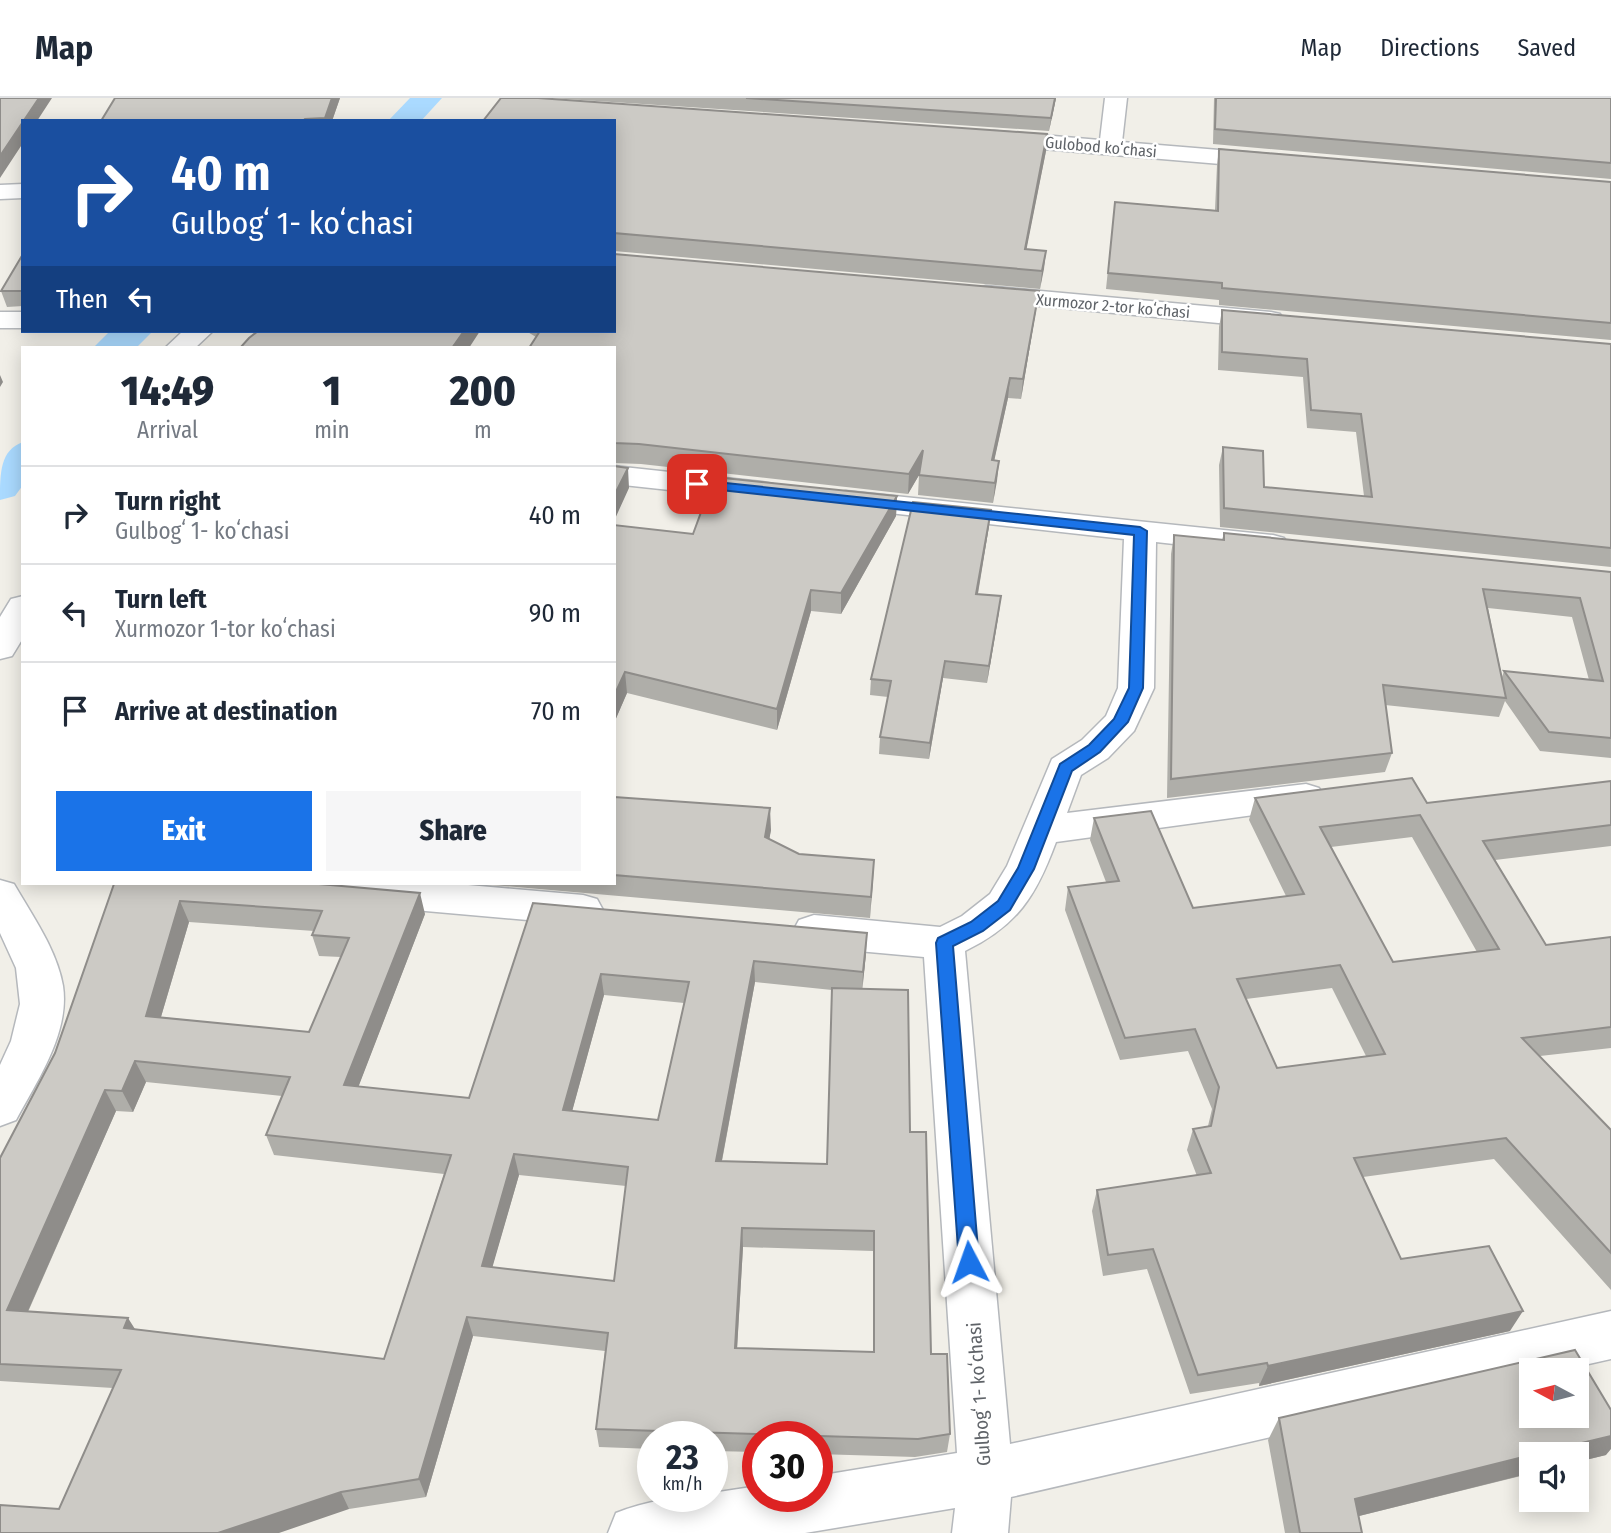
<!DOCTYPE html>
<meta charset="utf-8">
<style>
:root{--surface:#fff;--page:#f6f6f7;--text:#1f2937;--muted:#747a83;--line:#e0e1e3;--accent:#1a73e8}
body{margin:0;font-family:"Fira Sans Condensed",sans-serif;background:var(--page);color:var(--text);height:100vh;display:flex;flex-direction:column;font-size:26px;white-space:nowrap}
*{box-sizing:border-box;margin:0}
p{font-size:23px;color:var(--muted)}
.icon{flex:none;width:38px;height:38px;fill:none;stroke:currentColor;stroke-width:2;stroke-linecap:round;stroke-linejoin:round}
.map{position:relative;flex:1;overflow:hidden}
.side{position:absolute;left:21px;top:248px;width:595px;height:539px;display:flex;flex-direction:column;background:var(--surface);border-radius:0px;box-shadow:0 4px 18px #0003}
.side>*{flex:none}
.top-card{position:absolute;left:21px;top:21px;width:595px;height:214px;border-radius:0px;box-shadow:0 4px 18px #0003;background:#1a4fa0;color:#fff;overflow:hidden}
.needle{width:46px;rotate:277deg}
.fabs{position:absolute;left:1519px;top:1260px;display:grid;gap:14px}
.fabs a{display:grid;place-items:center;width:70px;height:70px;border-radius:0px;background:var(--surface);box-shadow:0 4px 18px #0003;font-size:35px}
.speed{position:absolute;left:637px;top:1323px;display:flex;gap:14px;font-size:35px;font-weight:700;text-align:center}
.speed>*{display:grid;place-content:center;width:91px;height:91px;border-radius:50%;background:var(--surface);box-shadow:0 4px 18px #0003;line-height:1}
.speed small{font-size:18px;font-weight:400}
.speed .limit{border:10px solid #d22;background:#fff;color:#111}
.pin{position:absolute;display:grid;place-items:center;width:60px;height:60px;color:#fff;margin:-30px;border-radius:14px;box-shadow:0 4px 10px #0006}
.me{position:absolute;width:77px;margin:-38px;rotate:356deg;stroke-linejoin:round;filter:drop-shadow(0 0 5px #0008)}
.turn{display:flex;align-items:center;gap:24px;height:147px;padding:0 35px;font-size:32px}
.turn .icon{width:91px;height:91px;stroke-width:2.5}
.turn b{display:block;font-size:49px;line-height:60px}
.then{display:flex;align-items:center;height:66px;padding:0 35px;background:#0003;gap:14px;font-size:26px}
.eta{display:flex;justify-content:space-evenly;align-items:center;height:119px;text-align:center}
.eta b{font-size:42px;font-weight:800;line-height:49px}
.primary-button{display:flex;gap:14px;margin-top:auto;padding:14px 35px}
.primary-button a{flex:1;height:80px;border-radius:0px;background:var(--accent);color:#fff;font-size:28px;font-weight:800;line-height:80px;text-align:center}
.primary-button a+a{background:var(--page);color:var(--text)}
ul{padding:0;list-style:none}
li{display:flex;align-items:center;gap:21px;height:98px;padding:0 35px;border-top:2px solid var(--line)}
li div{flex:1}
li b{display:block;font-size:26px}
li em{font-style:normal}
header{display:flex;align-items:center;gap:42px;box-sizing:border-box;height:98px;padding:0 35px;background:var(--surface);border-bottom:2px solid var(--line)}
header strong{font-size:33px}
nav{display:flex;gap:38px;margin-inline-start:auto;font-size:24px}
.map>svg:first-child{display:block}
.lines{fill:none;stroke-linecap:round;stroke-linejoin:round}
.canal{fill:#aadaff;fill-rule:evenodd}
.minor-casing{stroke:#b5b8bc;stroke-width:3}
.minor{fill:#fff;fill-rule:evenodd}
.wall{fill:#afaea9;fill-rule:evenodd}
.shaded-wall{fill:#8f8d8a}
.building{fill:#cccac5;stroke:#8f8d8a;stroke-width:2;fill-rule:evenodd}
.route{fill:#1a73e8;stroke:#114b97;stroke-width:2}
.labels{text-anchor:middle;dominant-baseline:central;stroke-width:5;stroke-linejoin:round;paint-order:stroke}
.far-street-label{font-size:16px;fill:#5f6368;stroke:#fff}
.street-label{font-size:19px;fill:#5f6368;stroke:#fff}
</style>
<header>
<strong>Map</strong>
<nav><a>Map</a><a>Directions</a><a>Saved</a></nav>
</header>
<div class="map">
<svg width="1611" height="1435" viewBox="0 0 1611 1435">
<rect width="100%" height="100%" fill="#f1efe8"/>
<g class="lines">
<path class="canal" d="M410,0H442L421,23H388Z
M110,233H153L136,250H93Z
M23,344V387L15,398L0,402C0,375 0,352 23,344Z"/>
<defs>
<path id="minor" d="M1105,0H1127L1122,44L1268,56L1276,58L1279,63L1276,68L1268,70L994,47L986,45L983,40L986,35L994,33L1100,42Z
M23,86V100L0,101V87Z
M986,188L1271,214L1280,216L1284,222L1280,228L1271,230L977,202L973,196L977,190Z
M0,214H23V230H0Z
M183,233H213L195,250H165Z
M614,368L762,384L773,386L777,393L773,400L762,402L614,386Z
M846,393L1273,437L1284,440L1289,447L1284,454L1273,457L1156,444L1154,590L1134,633L1108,660L1081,677L1067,715L1306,686L1319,690L1325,699L1319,708L1056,744C1036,798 1018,827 965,853L1010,1346L1611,1213V1261L1562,1272H1531V1279L1011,1399L1008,1435H952L955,1410L805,1435H608L616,1415C646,1403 680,1398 712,1398V1395L758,1388V1398H817V1378L957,1355L924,859L814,849L799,844L793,833L799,822L814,817L940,829L962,818L990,796L1007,768L1052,661L1082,642L1106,618L1118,590L1124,441L835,409L831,402L835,395Z
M23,498V540L12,558L0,561V519L11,501Z
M0,782L14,786C32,817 57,852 63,888C70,935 37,983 16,1022L0,1028V967L11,943L20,906L16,870L0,835Z
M270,786H457L583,797L597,801L603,812L597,823L583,827L290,801L276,796Z"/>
</defs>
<use href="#minor" class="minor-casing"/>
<use href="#minor" class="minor"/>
</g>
<path class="wall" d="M340,0L332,23H102Z
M551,0H1056L1049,33Z
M1214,0H1611V81L1213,46Z
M614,23L1046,53L1026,151L1046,153L1040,191L614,153Z
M1219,51L1611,84V242L1219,207V202L1106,191L1115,104L1215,112L1217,67Z
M23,156V208L7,209L1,193Z
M1036,212L1021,301L1008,300L994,362L999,363L993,405L918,397L919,377L908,396L641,366L614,365V250L536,239L526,233H614Z
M1222,212L1611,246V469L1220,429L1219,367L1223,349L1264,389L1364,398L1356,334L1307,330L1303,279L1218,272L1219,229Z
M897,398L896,418L841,516L811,513L777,632L627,595L614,625V427L693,436Z
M989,428L978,496L999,514L987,585L943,580L929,661L879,656L880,639L888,599L870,597L871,581Z
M1224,435L1611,474V660L1540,653L1505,603L1499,619L1385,607L1392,655L1385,674L1167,700L1171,456L1174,437L1222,442ZM1488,510L1572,519L1589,582L1504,573L1502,579Z
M1611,683V748L1495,762L1546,847L1611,839V950L1540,958L1611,1032V1192L1494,1061L1363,1079L1401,1161L1510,1233L1259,1288V1285L1190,1296L1147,1171L1103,1178L1092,1113L1097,1092L1197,1078L1187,1052L1193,1031L1208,1028L1212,1011L1188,953L1120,962L1065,812L1068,789L1106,784L1090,742L1094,720L1193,810L1286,798L1249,722L1255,700L1427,705ZM1412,739L1477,854L1393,864L1331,749ZM1332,890L1366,958L1277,970L1246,901Z
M614,699L771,732L769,741L799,756L874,762L870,820L481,786H614Z
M114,786L425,816L358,989L469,1000L533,805L866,856L862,891L910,1034L931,1256L950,1336L947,1354L915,1359L817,1356V1339H758V1354L712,1353V1339H653V1351L599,1349L596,1331L605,1253L473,1238L426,1399L349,1411H59L113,1290L0,1283V1060L55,955ZM189,824L314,833L312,837L319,858L341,859L309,934L161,919ZM755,884L832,892L827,1066L722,1063ZM604,897L684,905L658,1022L572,1013ZM146,984L282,998L266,1037L274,1057L444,1076L384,1261L135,1231L28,1214L116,1013L133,1014ZM519,1077L626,1088L614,1183L492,1169ZM743,1149L873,1153V1254L737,1250Z
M1279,1320L1606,1357L1359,1418L1362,1435H1285L1268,1342Z"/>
<path class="shaded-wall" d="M39,0H52L37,23H24Z
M332,0H340L332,23H325V20Z
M1055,0H1056L1049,33L1051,20Z
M23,24V45L0,80V58Z
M1047,36L1046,53L1023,169L1025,151Z
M1046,153L1044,171L1040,191L1042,173Z
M1039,193L1036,212L1021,301L1023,281Z
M464,233H480L469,250H452Z
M0,277L3,284L0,289Z
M1010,280L1008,300L990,382L992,362Z
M923,352L922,372L908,396L909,376Z
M999,363L997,383L993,405L995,385Z
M628,370L629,390L614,423V398Z
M897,398L896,418L841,516V495Z
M991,412L989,428L975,512L976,496Z
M811,492V513L777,632V611Z
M1001,498L999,514L987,585L989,568Z
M945,563L943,580L929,661L930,645Z
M625,574L627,595L614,625V598Z
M770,710L771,732L766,760L765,739Z
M874,762L873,783L870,820L871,799Z
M420,795L425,816L351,1008L344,987Z
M180,803L189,824L155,939L146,918Z
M867,835L866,856L862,895L863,874Z
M754,863L755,884L718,1083L716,1063Z
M601,876L604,897L567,1032L563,1012Z
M135,963L146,984L133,1014L122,993Z
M105,992L116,1013L20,1231L7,1212Z
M514,1056L519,1077L487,1188L482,1168Z
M742,1130L743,1149L736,1269L735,1250Z
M1523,1213L1510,1233L1259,1288L1268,1268Z
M467,1219L473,1238L426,1399L419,1381Z
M128,1220L140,1239L124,1230Z
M1611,1338V1351L1606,1357L1577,1364V1356H1536Z
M1531,1357V1375L1343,1422L1355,1401Z
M341,1394L349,1411L279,1435H218Z"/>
<path class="building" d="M0,0H39L0,58Z
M115,0H332L325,20L305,21L303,23H101Z
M501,0H538L1047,36L1025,151L1046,153L1042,173L614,135V23H483Z
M746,0H1055L1051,20Z
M1216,0H1611V65L1215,31Z
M1219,51L1611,84V225L1222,190V185L1108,175L1115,104L1218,113Z
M23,156V193H1Z
M614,156L1039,193L1023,281L1010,280L992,362L999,363L995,385L919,377L923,352L909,376L639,346L614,345V250H529L540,233H614Z
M1222,212L1611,246V450L1224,410L1223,349L1263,353L1264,389L1372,399L1361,316L1311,312L1307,261L1222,254Z
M258,233H464L452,250H240L249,240Z
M614,368L628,370L614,398Z
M714,379L897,398L841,495L811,492L777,611L625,574L614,598V427L693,436Z
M913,404L991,412L976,496L1001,498L989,568L945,563L930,645L880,639L891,583L871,581Z
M1224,435L1611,474V640L1549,634L1504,573L1603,583L1580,500L1483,491L1506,600L1383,587L1392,655L1171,681L1174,437L1224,442Z
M1412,680L1427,705L1611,683V727L1483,743L1546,847L1611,839V929L1522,940L1611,1032V1155L1506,1040L1354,1060L1401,1161L1489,1148L1523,1213L1268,1268L1267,1265L1198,1277L1153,1151L1108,1157L1097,1092L1211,1075L1193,1031L1211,1028L1219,989L1195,931L1125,940L1068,789L1119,783L1094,720L1151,713L1193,810L1304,796L1255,700ZM1420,717L1499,851L1393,864L1320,729ZM1340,867L1385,956L1277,970L1237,881Z
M614,699L770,710L765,739L799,756L874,762L871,799L614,777Z
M114,786H319L420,795L344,987L469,1000L533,805L867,835L863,874L754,863L716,1063L827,1066L832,890L908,892L910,1034H926L931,1256H947L950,1336L918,1341L596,1331L608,1235L467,1219L419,1381L341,1394L218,1435H0V1407L59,1411L121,1272L0,1266V1060L55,955ZM180,803L322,813L312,837L349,840L309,934L146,918ZM601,876L689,884L658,1022L563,1012ZM135,963L290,979L266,1037L451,1057L384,1261L124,1230L128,1220L7,1212L105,992L122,993ZM514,1056L628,1069L614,1183L482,1168ZM742,1130L874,1133V1254L735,1250Z
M1575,1252L1611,1312V1338L1536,1356H1531V1357L1355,1401L1362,1435H1300L1279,1320ZM1531,1272H1577V1318H1531Z"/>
<path class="route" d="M697,382L1140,429L1147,433L1143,590L1128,624L1100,654L1072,673L1034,771L1010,812L983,833L953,848L979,1164L976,1171L969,1174L962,1171L959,1164L936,845L938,840L971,824L998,803L1018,770L1060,666L1089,647L1114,621L1129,590L1134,437L693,389L691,386Z"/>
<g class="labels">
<g class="far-street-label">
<text transform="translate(1101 49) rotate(5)">Gulobod koʻchasi</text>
<text transform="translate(1113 208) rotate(5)">Xurmozor 2-tor koʻchasi</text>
</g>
<g class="street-label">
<text transform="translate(979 1296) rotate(-94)">Gulbogʻ 1- koʻchasi</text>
</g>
</g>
</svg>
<div class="fabs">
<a><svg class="needle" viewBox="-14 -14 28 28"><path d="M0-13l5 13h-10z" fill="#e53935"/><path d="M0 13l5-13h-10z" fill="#747a83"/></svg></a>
<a><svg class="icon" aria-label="sound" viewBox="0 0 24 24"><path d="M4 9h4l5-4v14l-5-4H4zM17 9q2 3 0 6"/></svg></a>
</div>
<div class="speed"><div>23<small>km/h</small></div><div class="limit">30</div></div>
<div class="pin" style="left:697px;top:386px;background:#d93025"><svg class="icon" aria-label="arrive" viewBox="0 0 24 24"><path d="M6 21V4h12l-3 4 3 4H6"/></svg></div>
<svg class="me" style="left:969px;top:1164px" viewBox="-20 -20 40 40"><path d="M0-17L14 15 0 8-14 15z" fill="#1a73e8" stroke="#fff" stroke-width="4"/></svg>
<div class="top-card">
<div class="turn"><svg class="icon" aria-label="right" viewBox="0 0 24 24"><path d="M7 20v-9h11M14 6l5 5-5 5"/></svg><div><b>40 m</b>Gulbogʻ 1- koʻchasi</div></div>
<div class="then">Then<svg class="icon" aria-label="left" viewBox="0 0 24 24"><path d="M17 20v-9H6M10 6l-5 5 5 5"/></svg></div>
</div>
<section class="side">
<div class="eta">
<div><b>14:49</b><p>Arrival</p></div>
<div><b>1</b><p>min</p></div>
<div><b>200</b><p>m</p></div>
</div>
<ul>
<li><svg class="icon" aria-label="right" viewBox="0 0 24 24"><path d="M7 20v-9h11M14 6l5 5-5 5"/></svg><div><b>Turn right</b><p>Gulbogʻ 1- koʻchasi</p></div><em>40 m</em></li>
<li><svg class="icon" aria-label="left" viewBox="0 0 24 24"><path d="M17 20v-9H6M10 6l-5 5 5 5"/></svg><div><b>Turn left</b><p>Xurmozor 1-tor koʻchasi</p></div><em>90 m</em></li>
<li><svg class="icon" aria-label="arrive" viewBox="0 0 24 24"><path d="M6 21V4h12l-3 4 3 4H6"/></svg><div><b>Arrive at destination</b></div><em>70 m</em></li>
</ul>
<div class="primary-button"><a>Exit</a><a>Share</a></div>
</section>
</div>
